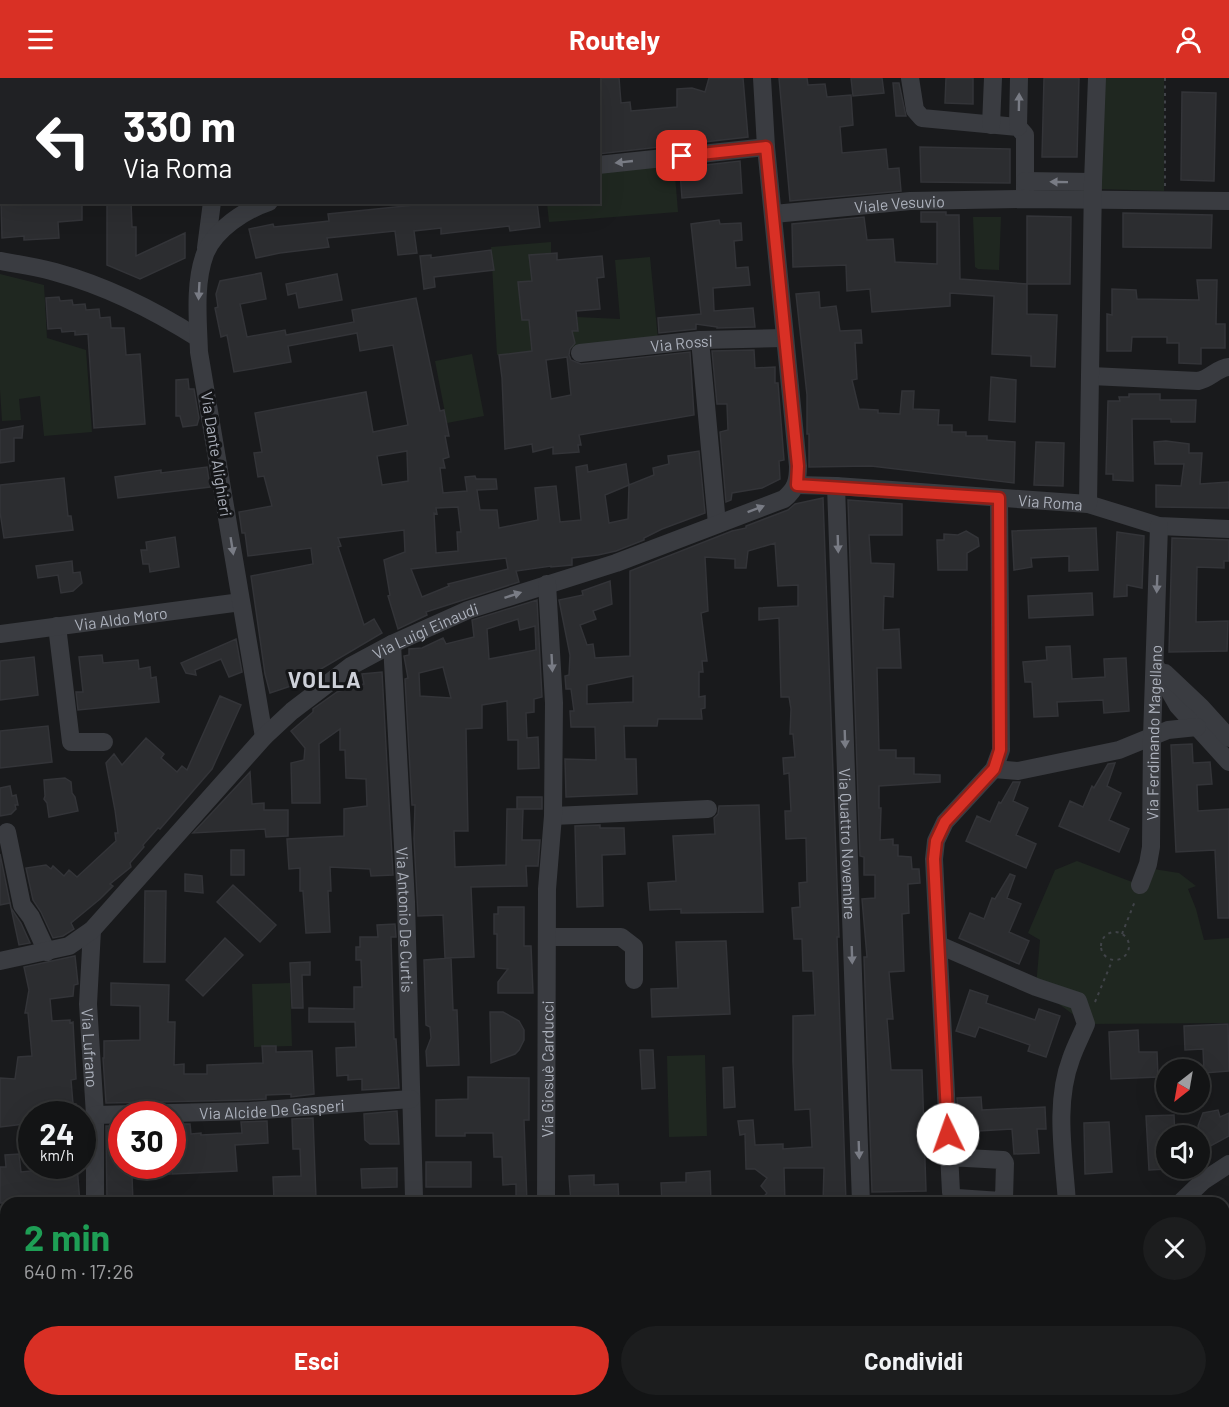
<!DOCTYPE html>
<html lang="it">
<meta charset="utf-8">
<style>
:root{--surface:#131415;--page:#1c1d1e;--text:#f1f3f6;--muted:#9d9ea0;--line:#323334;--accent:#d93025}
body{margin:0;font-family:Barlow,sans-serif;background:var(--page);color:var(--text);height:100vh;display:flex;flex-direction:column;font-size:22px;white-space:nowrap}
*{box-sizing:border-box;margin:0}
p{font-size:20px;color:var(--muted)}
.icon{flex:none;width:33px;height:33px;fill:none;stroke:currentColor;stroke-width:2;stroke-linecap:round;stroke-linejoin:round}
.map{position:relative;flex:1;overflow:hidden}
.panel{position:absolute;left:0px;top:1119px;width:1230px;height:210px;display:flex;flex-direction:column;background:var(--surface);border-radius:18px 18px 0 0;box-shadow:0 6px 24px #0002,0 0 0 2px var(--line)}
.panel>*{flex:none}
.hud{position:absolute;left:0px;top:0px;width:600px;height:126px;box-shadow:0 6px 24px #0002,0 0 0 2px var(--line);background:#202124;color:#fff;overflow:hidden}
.needle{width:39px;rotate:211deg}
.controls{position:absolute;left:1156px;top:981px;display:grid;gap:12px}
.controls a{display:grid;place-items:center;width:54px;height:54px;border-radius:50%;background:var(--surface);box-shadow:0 6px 24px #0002,0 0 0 2px var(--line);font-size:30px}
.speed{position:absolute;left:18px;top:1023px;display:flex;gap:12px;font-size:30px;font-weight:700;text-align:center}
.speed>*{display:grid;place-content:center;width:78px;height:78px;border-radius:50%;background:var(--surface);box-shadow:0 6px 24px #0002,0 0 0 2px var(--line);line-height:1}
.speed small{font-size:15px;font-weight:400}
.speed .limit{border:9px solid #d22;background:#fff;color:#111}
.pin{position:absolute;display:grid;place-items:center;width:51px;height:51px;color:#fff;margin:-26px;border-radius:12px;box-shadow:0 3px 9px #0006}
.me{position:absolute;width:66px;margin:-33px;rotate:357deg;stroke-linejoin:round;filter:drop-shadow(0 0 4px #0008)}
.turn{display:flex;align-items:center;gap:21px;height:126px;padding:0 24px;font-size:27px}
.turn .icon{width:78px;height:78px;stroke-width:2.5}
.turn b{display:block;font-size:42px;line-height:51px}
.round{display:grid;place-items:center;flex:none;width:63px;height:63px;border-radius:32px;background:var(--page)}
.head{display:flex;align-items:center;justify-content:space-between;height:102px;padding:0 24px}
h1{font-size:36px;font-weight:700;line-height:45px;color:#1e9e55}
.action{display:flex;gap:12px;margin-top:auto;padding:12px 24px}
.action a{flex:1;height:69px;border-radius:36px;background:var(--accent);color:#fff;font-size:24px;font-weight:700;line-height:69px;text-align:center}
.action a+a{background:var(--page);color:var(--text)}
header{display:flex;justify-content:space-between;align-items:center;height:78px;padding:0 24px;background:var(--accent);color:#fff;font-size:27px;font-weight:700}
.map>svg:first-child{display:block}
.green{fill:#1f2720}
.building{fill:#2c2d30;stroke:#333438;stroke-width:1.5;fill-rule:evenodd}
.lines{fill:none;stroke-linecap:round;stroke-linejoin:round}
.path{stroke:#404348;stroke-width:2;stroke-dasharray:3 4.5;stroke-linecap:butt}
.minor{stroke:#3a3c41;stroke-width:18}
.oneway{fill:#797c85}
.route-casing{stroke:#8d1f18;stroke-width:15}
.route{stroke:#d93025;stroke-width:10}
.labels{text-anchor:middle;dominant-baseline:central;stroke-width:6;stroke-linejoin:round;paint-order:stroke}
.street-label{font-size:16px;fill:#acb1bc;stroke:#141517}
.district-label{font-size:22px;font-weight:bold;letter-spacing:1.5px;fill:#cdd0d8;stroke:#141517}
</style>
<header><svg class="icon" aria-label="menu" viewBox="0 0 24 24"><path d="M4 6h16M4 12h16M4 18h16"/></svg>Routely<svg class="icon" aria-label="person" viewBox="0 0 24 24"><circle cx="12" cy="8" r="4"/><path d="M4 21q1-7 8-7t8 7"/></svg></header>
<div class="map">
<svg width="1229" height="1329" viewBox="0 0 1229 1329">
<rect width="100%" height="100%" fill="#191a1c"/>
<path class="green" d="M1103,0H1164V113L1098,111Z
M673,72L678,134L549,144L547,125L598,124L599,79Z
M973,139H1001L999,192L978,191L975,189Z
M551,164V175L530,177L533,203L518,205L522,242H529L531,262L554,255L578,253L577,239L620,241L615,182L650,179L658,261L497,277L491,169Z
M0,196L44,207L47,260L86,272L92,354L44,358L40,318L19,321L21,342L2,343L0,312Z
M472,276L484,338L447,345L435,283Z
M1077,783L1140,807L1147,790L1179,795L1196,808L1188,811L1196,831L1204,862L1229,860V945L1086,946L1036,909L1040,862L1028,855L1055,792Z
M290,905L292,968L254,969L252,906Z
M705,977L707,1058L669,1059L667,978Z"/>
<path class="building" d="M598,0H619L621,25L630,24L631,33L677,29V11L692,10L705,14L709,0H743L748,59L598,76Z
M779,0H807L808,7L825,6L827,19L851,17L853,47L840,49L842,75L886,71L888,91L899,90L901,113L790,123Z
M851,0H882L884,15L853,18Z
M946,0H973V26L945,25Z
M1044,0H1079L1077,79H1042Z
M893,5H899L906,38H896Z
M1182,14L1216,15L1214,103L1181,102Z
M920,69L1010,71V105L921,104Z
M740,83L742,115L682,120L680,94L707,92L706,87Z
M1,124H82V142L58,144L59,160L24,162V158L2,160Z
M107,124H131L132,149H136V178L185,155V180L140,201L107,187Z
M444,124H537L540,149L510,153L509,148L441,156V150L414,153L417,175L398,177L395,153L327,160L329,169L280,175L256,180L249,151L273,146L274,149L329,143L328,136Z
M921,134H946V137H959L960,201L1027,206V236L1057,237L1055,289L1031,288V278L992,276L994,218L950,215V228L872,234L870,211L847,213L846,187L793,189L792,146L864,139L867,162L893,161L895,184L937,186V144H921Z
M1123,135L1212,137L1211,170L1123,169Z
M1027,138L1071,139L1070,206H1027Z
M719,142L720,146L741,145L742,162L734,163L736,190L748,189L750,207L713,210L714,233L753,230L755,249L717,250V249L696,246V251L659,255L658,240L701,236L691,146Z
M491,172L494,192L434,199L435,209L424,211L420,178L431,177V180Z
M557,175V182L602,178L604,199L597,200L600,231L576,233L578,253H572L575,265L570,271L569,277L571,282L581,286L690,274L694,337L579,357L581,367H578L579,374L553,376V369L533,374L532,366L505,371L502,300L499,277L532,273L529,242H522L518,204L532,203L529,177ZM567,279L571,317L551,321L546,282Z
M261,195L266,221L240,226L247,259L285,252L286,257L354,244L352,232L416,220L440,333L444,332L449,358H445L449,379L443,381L445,390H440L443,415L467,413L465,399L475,398L476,401H496L497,411L477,412L480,432H497L499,450L538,442L535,410L556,408L560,444L581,442L576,389L587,387L588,394L626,386L629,407L654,397L653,390L669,386L668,378L699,373L705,435L662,451L644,460V462L616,473L598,477L572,480V487L551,489V488L516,493L519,504L426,534L427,537L398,551L388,518L390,517L384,482L405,474L404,452L338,460L341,468L338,469L364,547L374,541L382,555L309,598V602L270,615L265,596L251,498L313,486L311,470L248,478L245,455H242L239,434L272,428L264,398L258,399L254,375L262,374L255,335L366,314L373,354L408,347L393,267L360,273L357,255L288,268L291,284L234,294L227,257L221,259L215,230L218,229L216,216L220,203ZM407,373L408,403L382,407L377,378ZM629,407L628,441L609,445L605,417ZM458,429L461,454H457L458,473L436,475L434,435L437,436L436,430ZM506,480L508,491L448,506L449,508L422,519L411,491Z
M337,196L342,222L299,230L296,215L288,217L286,206Z
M1197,202H1217L1216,246H1225V270H1201V286L1179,285V265H1167V259H1132L1131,273H1107V236L1112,237V211L1136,212L1137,221L1199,222Z
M819,214L820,230L836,228L840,253L861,252L862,265H855L857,301L852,302L859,331L878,332V335L900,336L902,313H914L913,331L939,332L938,347H952V354H966V358H987V362L1015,364L1014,405L871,388L809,389V356H807V317L796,216Z
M59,219L60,223L72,222L73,227L85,226L86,232L99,231L100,240L110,239L111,250H124L126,277L140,276L145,346L94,350L88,256L75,257V253L62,254L61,250L48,251L46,220Z
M754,272L755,290L775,289V305H778L784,382L779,383L780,401L762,410L732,415L731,422L726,424L720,354L728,352L727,326H717L712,273Z
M991,299L1016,302L1015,344L989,342Z
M188,301L189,311H194L199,340L197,347L183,349L180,338H176V302Z
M1129,316H1160V322H1196L1195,344H1171V341H1132L1133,403L1113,402V396H1106L1108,323H1120L1119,319H1129Z
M23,348L22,360H14V383L0,385V352Z
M1166,363L1189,366V375H1202L1200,406L1229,404V430L1156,429V407L1181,408L1184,386H1155L1154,364Z
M1036,364L1064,365L1063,408L1034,407Z
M207,389L210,409L118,420L115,399L161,392V395Z
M64,400L68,438H71L73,452L4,460L0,434V407Z
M823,420L839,859H837L846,1125H823L824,1090H784L785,1125H758L767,1115L761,1108L767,1100L755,1091H746L745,1056L740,1057L738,1043L753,1042L755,1067L783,1066V1071L812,1069L810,1031L795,1032L793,984V938L815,937L813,893H803L802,861H794L792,830L800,829L799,805L807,804L806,760L786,761L785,733H791L789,695L784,696L783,680L795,679L793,656H790L791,631L789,619H781L779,540L759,542V530L798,528V507L778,508L775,465L748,473L746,490H735V481L705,479L708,533L701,535L707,583H702L703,594H699V619L705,618V630L701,631L702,641H658L657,648H624L625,681H636L637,716L566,719L565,681L596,682L595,649H571L570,633H574L571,611H566L565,598L569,597L570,577L559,522L583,517L582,513L610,503L612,526L593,533L596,541L580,547L587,567L593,566L595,580L630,578V493L732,453L746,450V448L788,432L795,426ZM633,598V624L587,626V607Z
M848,422L902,426V457H869L871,485L894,486L893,519L884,518L883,552L899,551L901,590H877L879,672H896V680H914V696L940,697V704L879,708V730H881L880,762L893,761V767H898V778L911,779L912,791H919L920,805L908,806L909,835L902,836L904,893L889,894L893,941H887L891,992H922L926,1113L872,1114L864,879H867L862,821L875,820V797H864V779L860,778Z
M1096,450L1098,492L1069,493V478L1031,480L1032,489L1014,492L1012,453Z
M966,453L978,460L979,468L967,475V492H938L937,462H944V456L958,457Z
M1117,454L1144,458L1142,510L1127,507V518L1114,519Z
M175,459L179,489L150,494L149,486H143L141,472H147L146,464Z
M1172,460L1229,462V483H1224V490L1197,489L1196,544L1228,543L1227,573L1169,574Z
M72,483L73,495L80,494L82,505L73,513L61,515L58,497L38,500L36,488Z
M1092,515L1093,537L1029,540L1028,518Z
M537,522L542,619L534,621V634L526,635L527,660L538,659L539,690L518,691V662H508L507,623L482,627V650L466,651L468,753H454L455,789L506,787L507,731H523L522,762H540L538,788H526L527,808L471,809L474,879L445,880L443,837L418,838L414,761L415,727H412L405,601L408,600L404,578L409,577V571L422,570L443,560L446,566L474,559L472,542ZM518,541L520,552L535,548L536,572L489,581L487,551ZM443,589L451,620L420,618L419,595Z
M236,561L242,594L229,599L221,581L195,592L196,597L186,595L181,585Z
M1070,568L1072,601L1105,599L1104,581L1126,580L1129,633L1104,635L1103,622L1057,624L1058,638L1034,639L1032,604H1025L1023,584L1047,582L1046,569Z
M102,577L103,585L138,582L139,591L150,589L151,600L156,599L159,624L78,632L76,614H83L79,579Z
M34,579L38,617L0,622V583Z
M382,594L393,797L371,798L370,791L330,789L331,813H328L330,854L306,855L303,813H300V790L289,791L287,761L344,758V731L367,728L366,701L346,700L345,672H340V651L319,666L320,725H292L291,685L304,682L305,670L291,653L313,634V631L337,614L364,606L362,596Z
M220,618L241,627L212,691L160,751L158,750L143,767L144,769L130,785L131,789L110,806L113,808L100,821L71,845L74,851L63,858L53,860L41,834L33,822L26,790L46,787L51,791L53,788L64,798L69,792L77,799L116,763L115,755H118L115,732L106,685L114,676L122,687L146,660L164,676L161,680L177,694L182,688L187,692Z
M48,648L52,684L0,690V653Z
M1192,666L1193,685L1210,684L1212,706L1197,707L1198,733L1229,731V840H1218L1215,772L1176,774L1171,667Z
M1115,685L1107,708L1121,715L1109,742L1129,751L1119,774L1059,748L1070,723L1083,729L1092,708L1094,710L1108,686Z
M250,694L252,726L264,725V732H288V758L266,759L265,751L193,755Z
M65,700L71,704L72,715L75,719L78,733L49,739L47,725L44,721L45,718L44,702Z
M1013,704H1020L1013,723L1028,730L1016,757L1036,766L1026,790L966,763L977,738L990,744L999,724L1001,725Z
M10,708L12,718L16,717L18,727H15L16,731L11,736L0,738V710Z
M517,719H542V731H517Z
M759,727L763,834L681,835V831L650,832L648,805L676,803L673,758L715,756L714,740L718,736L719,728Z
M600,747V750H624L625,776L602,777L603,828L577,829L575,748Z
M231,772H244V797H231Z
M0,776L11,830L21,845L30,865L19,867L10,825L0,827Z
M185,796L202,798L203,815L185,813Z
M1010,796L1015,798L1007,820L1021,826L1009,854L1029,863L1019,886L959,860L970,835L984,841L992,820L995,821Z
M233,807L276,847L260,864L217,824Z
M145,813H166L165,884H144Z
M498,829H524V868H531L533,915H498V904L508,891L497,890V856H494V836H498Z
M395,846L396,859H391L394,961H396L399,1010L362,1012V1001L348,1002V997L337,998L336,970L356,969L355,944H309V930L354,931V909H362L361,882H356V869H360V859H378L377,847Z
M225,860L243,877L203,918L186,902Z
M726,863L730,936L652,939L651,911L678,910L676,864Z
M75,878L78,906L74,907L73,918L50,921L52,943L70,942V945L73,944L76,1001L71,1002L73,1026H76L78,1036H32V1045L0,1049V1000L15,1001L18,979L32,978L28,935H25L29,912L24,889Z
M451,880L453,932H457L459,987L427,988L426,973L431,960L430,949L426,947L424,882Z
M310,884V897H302L303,930H292L290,885Z
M111,905L169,907L168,944H175L174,987L184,986V996H207V987L263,985L262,968H276V974L312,973L314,1016L291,1019V1016L266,1017V1021L249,1022L106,1025L103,980H104V963L140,962V928L111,927Z
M970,912L988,918L986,925L1035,942L1039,931L1060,938L1046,979L1028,973L1030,967L979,949L975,959L956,953Z
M490,934H503L519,943L524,952V962L519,972L515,976L491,985Z
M1228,946L1229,993L1204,995L1203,971L1185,972L1184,948Z
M1138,952L1139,974H1157L1158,999L1111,1001L1109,954Z
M640,972H653L655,1010L642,1011Z
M733,989L735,1029L724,1030L723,990Z
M468,999L529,1000V1042H524L527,1125H516V1106L503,1107L502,1079H494L493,1055H465V1058H436V1022L468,1021Z
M981,1019L982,1032L1045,1029L1046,1051H1037L1039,1075L1014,1076L1012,1051L978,1053V1062L960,1063L957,1020Z
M1218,1032L1220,1039L1229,1035V1058L1205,1071L1198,1048L1203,1035Z
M397,1033L399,1066H370L365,1062L364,1036Z
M1174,1037L1175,1058H1167V1091L1149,1092L1146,1038Z
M313,1040L316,1120L274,1122L273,1099L301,1098L300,1071H293L292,1041Z
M267,1043L268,1065L235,1067L237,1093L172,1096V1046H190L191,1056L201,1055V1057L242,1055L241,1044Z
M1109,1044L1112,1094L1085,1096L1084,1045Z
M106,1048H122V1088H170V1096L132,1098L133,1125H107Z
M19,1076L21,1094L42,1092V1088H77L80,1125H0V1089H6L5,1077Z
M426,1084H471V1109H426Z
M397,1090V1109L362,1110L361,1091Z
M710,1093L711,1125H662L661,1105L686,1104V1095Z
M594,1097V1107L618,1106L619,1125H571L569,1098Z"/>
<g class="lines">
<path class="path" d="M1165,108V0
M1101 868a14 14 0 1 1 28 0a14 14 0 1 1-28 0Z
M1122,856L1135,823
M1095,924L1112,883"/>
<g class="minor">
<path d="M206,0V2"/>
<path d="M420,0V2"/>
<path d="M563,0V2"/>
<path d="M910,0L915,32L922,40L1018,49L1025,57V121"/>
<path d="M991,47L993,0"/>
<path d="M1018,49L1019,0"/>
<path d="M598,87L766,69"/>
<path d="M1025,103L1093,104"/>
<path id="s1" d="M774,136L910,123L1025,121L1229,123"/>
<path d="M206,170L212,124"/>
<path d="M0,183C18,186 37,189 55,194C106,208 154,232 198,260"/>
<path d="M700,262L717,446"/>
<path id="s2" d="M580,275L700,262L784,260"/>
<path d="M1091,298L1198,303C1210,301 1217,290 1229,289"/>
<path id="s3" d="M797,407L836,408L1088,426L1159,448L1229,451"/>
<path id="s4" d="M836,408L861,1125"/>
<path d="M1088,426L1093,104L1097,0"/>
<path d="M57,548L71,664H104"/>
<path id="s5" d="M0,556L241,524"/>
<path id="s6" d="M392,566L406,824L414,1119"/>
<path d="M1155,587L1178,628L1229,684"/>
<path d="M1165,595L1201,629L1229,660"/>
<path d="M264,659L199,274C198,243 194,205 205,176C215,151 245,132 269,124"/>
<path d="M994,691L1018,693L1119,672L1168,652L1197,649"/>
<path d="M553,738L708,731"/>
<path d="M7,754L22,827L31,839L47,874"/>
<path id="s7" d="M1140,807L1148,786L1151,769L1152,659L1159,448"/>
<path id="s8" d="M92,852L88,926L95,1037V1125"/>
<path d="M548,859H621L634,869V902"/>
<path d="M939,867L1036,909L1078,923L1086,946C1081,958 1075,969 1071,981C1054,1026 1064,1078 1067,1125"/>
<path id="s9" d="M0,883L69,868L92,852L264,659L292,633L351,588L392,566L468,532L616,485L784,421C796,411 798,403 798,388L766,69L762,0"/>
<path id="s10" d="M95,1037L250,1033L411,1021"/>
<path d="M949,1079L1003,1082L1005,1085L1004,1121L1001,1123L957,1120L952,1118L951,1114L934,781L936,763L945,744L994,691L1001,672L999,420"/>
<path id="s11" d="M546,1125L547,811L553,738L554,625L547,506"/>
<path d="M1180,1125L1203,1103L1229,1086"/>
<path d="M0,1226L6,1227"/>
<path d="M0,1276L6,1258"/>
<path d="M264,1323V1329"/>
<path d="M750,1323L751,1329"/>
<path d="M846,1323V1329"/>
<path d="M994,1323V1329"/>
<path d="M1132,1323L1133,1329"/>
<path d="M1,1329L6,1322"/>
<path d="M515,1329L516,1323"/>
</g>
</g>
<defs><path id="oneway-solid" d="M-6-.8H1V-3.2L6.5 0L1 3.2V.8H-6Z" transform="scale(1.5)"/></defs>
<g class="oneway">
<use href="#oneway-solid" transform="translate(1019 24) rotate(-89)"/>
<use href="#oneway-solid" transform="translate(624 84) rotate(174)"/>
<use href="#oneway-solid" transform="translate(1059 104) rotate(-179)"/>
<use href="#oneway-solid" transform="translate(199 213) rotate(93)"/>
<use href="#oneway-solid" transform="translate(756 431) rotate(-21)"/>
<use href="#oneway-solid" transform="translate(838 466) rotate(88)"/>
<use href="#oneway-solid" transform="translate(232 468) rotate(81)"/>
<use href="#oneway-solid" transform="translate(1157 506) rotate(92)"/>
<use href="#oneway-solid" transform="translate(513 517) rotate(-18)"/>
<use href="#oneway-solid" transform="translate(552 585) rotate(87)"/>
<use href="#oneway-solid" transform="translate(845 661) rotate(88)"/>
<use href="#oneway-solid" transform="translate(852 877) rotate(88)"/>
<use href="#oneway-solid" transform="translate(859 1072) rotate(88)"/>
</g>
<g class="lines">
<defs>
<path id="route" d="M682,78L766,69L798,388L797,407L999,420L1000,672L994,691L945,744L936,763L934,781L948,1056"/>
</defs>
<use href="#route" class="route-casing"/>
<use href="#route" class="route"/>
</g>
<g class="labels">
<g class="street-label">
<text stroke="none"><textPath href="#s1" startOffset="126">Viale Vesuvio</textPath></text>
<text stroke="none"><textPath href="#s2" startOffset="102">Via Rossi</textPath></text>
<text transform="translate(217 376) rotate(81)">Via Dante Alighieri</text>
<text stroke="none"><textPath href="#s3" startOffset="254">Via Roma</textPath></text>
<text stroke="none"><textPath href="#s5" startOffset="122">Via Aldo Moro</textPath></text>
<text stroke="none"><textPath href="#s9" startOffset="552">Via Luigi Einaudi</textPath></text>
<text stroke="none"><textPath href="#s7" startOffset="154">Via Ferdinando Magellano</textPath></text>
<text stroke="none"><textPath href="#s4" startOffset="358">Via Quattro Novembre</textPath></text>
<text stroke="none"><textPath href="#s6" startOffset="276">Via Antonio De Curtis</textPath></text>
<text stroke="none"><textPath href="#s8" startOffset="118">Via Lufrano</textPath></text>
<text stroke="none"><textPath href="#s11" startOffset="134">Via Giosuè Carducci</textPath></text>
<text stroke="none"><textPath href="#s10" startOffset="177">Via Alcide De Gasperi</textPath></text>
</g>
<g class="district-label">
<text x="325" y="601">VOLLA</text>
</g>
</g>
</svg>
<div class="controls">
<a><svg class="needle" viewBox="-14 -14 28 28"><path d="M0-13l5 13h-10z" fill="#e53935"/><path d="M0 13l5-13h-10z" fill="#9d9ea0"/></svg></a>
<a><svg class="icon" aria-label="sound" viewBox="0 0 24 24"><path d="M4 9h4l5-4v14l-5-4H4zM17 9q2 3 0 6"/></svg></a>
</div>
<div class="speed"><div>24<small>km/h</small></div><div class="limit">30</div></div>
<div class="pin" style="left:682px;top:78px;background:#d93025"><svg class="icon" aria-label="arrive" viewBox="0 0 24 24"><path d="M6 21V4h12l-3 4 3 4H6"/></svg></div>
<svg class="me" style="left:948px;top:1056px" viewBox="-20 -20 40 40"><circle r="19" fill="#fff"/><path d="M0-13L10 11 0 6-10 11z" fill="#d93025"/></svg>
<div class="hud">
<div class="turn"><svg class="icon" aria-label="left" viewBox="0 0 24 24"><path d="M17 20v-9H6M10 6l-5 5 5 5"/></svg><div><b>330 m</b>Via Roma</div></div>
</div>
<section class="panel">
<div class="head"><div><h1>2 min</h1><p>640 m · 17:26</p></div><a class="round"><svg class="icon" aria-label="close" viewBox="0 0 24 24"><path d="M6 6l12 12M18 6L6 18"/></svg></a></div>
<div class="action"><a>Esci</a><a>Condividi</a></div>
</section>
</div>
